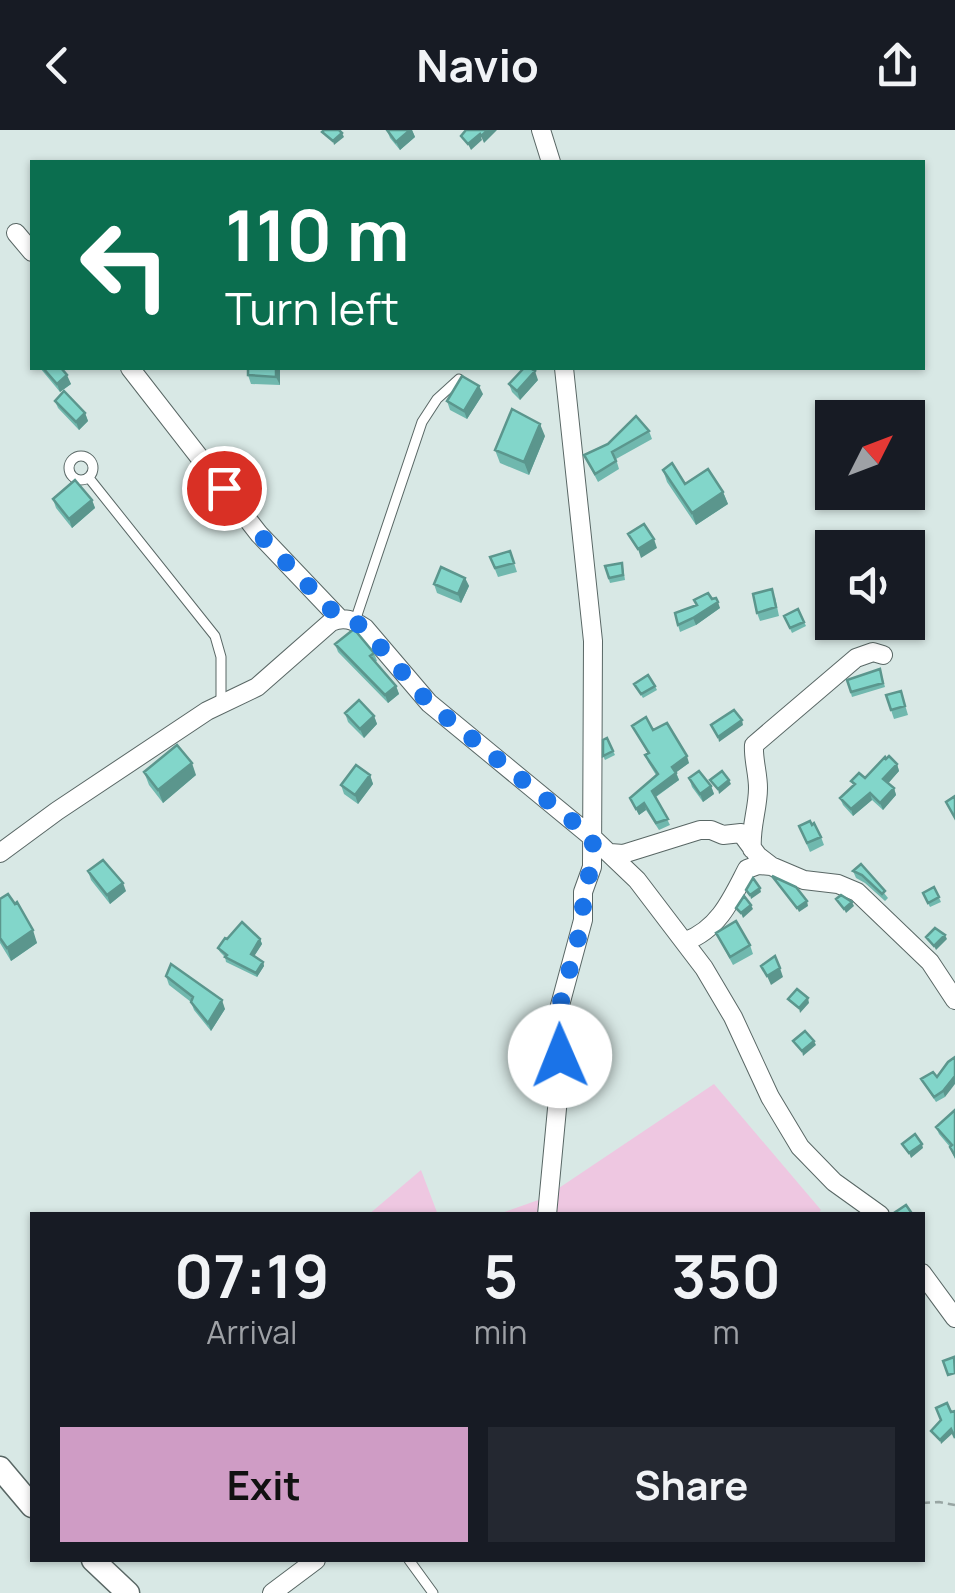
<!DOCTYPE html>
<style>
:root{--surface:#171b24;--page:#242831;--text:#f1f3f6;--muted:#9ea1a6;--accent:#cf9cc5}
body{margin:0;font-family:Manrope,sans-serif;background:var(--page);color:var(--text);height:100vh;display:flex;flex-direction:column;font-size:38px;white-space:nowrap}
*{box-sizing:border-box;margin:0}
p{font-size:32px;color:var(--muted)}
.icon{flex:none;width:55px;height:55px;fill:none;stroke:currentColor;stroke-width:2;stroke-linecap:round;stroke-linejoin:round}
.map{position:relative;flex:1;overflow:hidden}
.details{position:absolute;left:30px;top:1082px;width:895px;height:350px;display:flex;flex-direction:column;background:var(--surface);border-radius:0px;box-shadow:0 2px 8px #0004}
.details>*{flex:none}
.hud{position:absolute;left:30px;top:30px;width:895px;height:210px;border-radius:0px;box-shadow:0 2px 8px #0004;background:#0b6e4f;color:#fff;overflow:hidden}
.needle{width:65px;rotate:48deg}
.controls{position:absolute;left:815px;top:270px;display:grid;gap:20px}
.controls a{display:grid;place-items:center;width:110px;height:110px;border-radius:0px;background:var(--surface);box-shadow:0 2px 8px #0004;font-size:50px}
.pin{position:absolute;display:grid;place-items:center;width:85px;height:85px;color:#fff;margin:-42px;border:5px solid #fff;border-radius:50%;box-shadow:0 2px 10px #0007}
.me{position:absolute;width:110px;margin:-55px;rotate:359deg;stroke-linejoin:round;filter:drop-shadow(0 0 8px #0008)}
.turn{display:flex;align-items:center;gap:35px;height:210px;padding:0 30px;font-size:45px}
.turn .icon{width:130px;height:130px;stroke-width:2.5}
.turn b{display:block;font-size:70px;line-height:85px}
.eta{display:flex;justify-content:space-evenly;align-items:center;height:170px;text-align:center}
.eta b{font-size:60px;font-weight:700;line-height:70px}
.button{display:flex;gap:20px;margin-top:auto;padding:20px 30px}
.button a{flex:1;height:115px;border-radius:0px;background:var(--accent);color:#111;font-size:40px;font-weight:700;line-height:115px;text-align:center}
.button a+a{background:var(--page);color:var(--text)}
header{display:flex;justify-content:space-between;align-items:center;height:130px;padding:0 30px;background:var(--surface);font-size:45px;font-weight:700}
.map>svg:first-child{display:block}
.green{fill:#eec7e1}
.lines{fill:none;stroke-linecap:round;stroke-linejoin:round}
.lane-casing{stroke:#596765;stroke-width:11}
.street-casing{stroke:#596765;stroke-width:20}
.secondary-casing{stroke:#596765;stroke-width:25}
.path{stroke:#98a5a3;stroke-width:2.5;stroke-dasharray:8 5;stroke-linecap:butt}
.lane{stroke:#fff;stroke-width:9}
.street{stroke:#fff;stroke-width:18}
.secondary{stroke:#fff;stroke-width:22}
.wall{fill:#70b8ae}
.shaded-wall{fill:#5b968d}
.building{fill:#82d6ca;stroke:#5b968d;stroke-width:2.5}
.route{stroke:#1a73e8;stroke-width:18;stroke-dasharray:0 32.4}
</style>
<header><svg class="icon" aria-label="back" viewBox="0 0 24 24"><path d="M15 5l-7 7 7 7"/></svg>Navio<svg class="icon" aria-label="share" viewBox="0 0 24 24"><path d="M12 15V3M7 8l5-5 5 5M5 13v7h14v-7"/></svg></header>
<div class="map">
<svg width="955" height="1463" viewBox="0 0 955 1463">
<rect width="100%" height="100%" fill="#d8e8e5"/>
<path class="green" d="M714,954L821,1080L817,1085H496L544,1068Z
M421,1040L438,1085H368Z"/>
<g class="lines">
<defs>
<path id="lane" d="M69 338a12 12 0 1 1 24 0a12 12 0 1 1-24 0Z
M89,348L215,506L221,527V573
M355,491L422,292L437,269L459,249
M409,1430L433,1463"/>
<path id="street" d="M541,0L551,32
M16,103L32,122
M130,238L259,404L339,488
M752,719C750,698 758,679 758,658C758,643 753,629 754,615L856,528L873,522L883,525
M0,723L57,681L207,581L257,557L331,492C344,486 353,490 365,498L429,573L593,708L637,750L704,838L733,887L770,967L800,1017L834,1052L880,1085
M610,723L623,724L700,700H711L723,705L741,703L758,726L771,736L804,750L838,754L857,762L930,832L955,870
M686,811C719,799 732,768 747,739L758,735L771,736
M547,1085L561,936L558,897L559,879L583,790V762L592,737L593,511L564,238
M922,1143L955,1188
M272,1463L316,1430"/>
<path id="secondary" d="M0,1338L32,1376
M93,1430L128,1463"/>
</defs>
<use href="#lane" class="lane-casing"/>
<use href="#street" class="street-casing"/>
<use href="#secondary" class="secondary-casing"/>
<path class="path" d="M922,1373L939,1372L955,1375"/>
<use href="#lane" class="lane"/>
<use href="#street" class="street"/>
<use href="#secondary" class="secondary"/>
</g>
<path class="wall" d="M387,0H412L415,7L400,20L390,8Z
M40,238H61L71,254L60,262Z
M280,238V255L251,254L248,245Z
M538,250L520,270L512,262L509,254Z
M483,264L467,289L450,280L447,271Z
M55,271L85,283L88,291L79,300L58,278Z
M649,301L652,309L616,329L619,339L598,352L584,325Z
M545,306L529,345L500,333L495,320Z
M663,340L685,354L723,362L728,374L696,395L667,352Z
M53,369L92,370L95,378L72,398L56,378Z
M510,421L517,442L498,447L490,427Z
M605,436L623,437L625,450L610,453Z
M465,448L469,456L461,473L437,463L434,454Z
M775,467L779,486L760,491L757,483Z
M712,469L720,478L696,495L680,502L678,495Z
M798,479L806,496L792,503L784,486Z
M335,514L374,523L377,531L375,532L396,556L399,564L388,573L338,522Z
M880,539L885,557L852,567L847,550Z
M634,554L655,556L657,560L643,568Z
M901,561L908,585L894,589L891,580Z
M345,583L374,586L377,594L364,608L348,592Z
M632,596L653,600L689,633L676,642L679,650L656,667L670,695L659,700L646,680L639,685L630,668L656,645L648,632L645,625L648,624Z
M607,608L615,625L605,630L603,626Z
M886,629L897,634L899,641L888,653L894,658L896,665L883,680L872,670L853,686L843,675L840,668L853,655L851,651L865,648Z
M144,642L196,645L163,673L149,655Z
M370,645L373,654L358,674L344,664L341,655Z
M689,648L711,656L714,664L703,672L692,657Z
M812,695L821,707L824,715L810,722L799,696Z
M861,734L888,768L885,771L865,753L856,748L853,741Z
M88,741L126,761L110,774L91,750Z
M934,757L941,772L930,777L923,763Z
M0,769L29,795L37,813L11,831L0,813Z
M716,803L750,815L753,824L733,835Z
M227,809H260L262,814L254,826L263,832L264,836L257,847L226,832L225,827L220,822L218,818Z
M166,846L225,879L211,901L194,880L191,872L169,855Z
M948,932L945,967L936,972L921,949L937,947Z
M955,980V1029L950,1017L939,1004L936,997Z"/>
<path class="shaded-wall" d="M410,0H412L415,7L400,20L396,12Z
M488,0H497L484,13L481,6Z
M342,3L344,7L334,15L333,11Z
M480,4L482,10L471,20L468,14Z
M276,238H280V255L276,247Z
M535,241L538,250L520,270L517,261Z
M67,245L71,254L60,262L57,254Z
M479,256L483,264L467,289L464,281Z
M85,283L88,291L79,300L76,292Z
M540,294L545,306L529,345L524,332Z
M723,362L728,374L696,395L692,383Z
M92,370L95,378L72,398L69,389Z
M654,409L657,418L641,428L638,419Z
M465,448L469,456L461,473L458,464Z
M718,472L720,478L696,495L693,488Z
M396,556L399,564L388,573L385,565Z
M374,586L377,594L364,608L360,599Z
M742,590L743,595L719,612L718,607Z
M687,626L689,633L674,644L672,637Z
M192,633L196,645L163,673L158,660Z
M897,634L899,641L886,656L883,649Z
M676,643L679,650L655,667L652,661Z
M370,645L373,654L358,674L355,665Z
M729,650L731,654L719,664L718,659Z
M711,656L714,664L703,672L700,664Z
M894,658L896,665L883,680L880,673Z
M870,663L872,670L853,686L851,679Z
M644,673L646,680L639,685L636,679Z
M123,753L126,761L110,774L107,765Z
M760,758L761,762L751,769L750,765Z
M807,771L808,776L799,782L797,778Z
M852,772L854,776L846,783L844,779Z
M751,775L753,779L743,788L741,783Z
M33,800L37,813L11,831L7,818Z
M945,805L947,809L936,820L934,816Z
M260,809L262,814L253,828L251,824Z
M263,832L264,836L257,847L256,843Z
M780,838L783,847L771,855L767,846Z
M808,868L809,873L800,883L799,878Z
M222,870L225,879L211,901L208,893Z
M814,911L816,915L803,926L802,921Z
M955,946V954L945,967L943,961Z
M922,1014L923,1018L911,1028L909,1023Z
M951,1299L953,1303L941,1314L940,1310Z"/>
<path class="building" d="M324,0H339L342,3L333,11L322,2Z
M387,0H410L396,12Z
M466,0H488L481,6L480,4L468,14L461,6Z
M43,238H61L67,245L57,254Z
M248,238H276V247L248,245Z
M524,238H530L535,241L517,261L509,254Z
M462,246L479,256L464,281L447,271Z
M64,261L85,283L76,292L55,271Z
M512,279L540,294L524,332L495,320Z
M636,286L649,301L612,322L616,331L595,344L584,325L608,314Z
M672,333L685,354L708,339L723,362L692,383L663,340Z
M75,350L92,370L69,389L53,369Z
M644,394L654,409L638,419L628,404Z
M510,421L514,433L495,438L490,427Z
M622,433L623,445L609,448L605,436Z
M441,437L465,448L458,464L434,454Z
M772,459L776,477L757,483L753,464Z
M708,463L712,469L716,468L718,472L693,488L678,495L675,483L697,475L694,470Z
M798,479L804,492L790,498L784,486Z
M354,499L374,523L370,526L396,556L385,565L335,514Z
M880,539L883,553L851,562L847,550Z
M648,545L655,556L641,564L634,554Z
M901,561L905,576L891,580L886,565Z
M359,570L374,586L360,599L345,583Z
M734,580L742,590L718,607L711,595Z
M646,587L653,600L667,593L687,626L672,637L676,643L652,661L668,689L656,693L644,673L636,679L630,668L658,644L645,625L649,623L632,596Z
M607,608L613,621L603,626V610Z
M177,615L192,633L158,660L144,642Z
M889,626L897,634L883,649L894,658L880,673L870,663L851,679L840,668L855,654L851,651L859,643L865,648L885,627L886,629Z
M356,635L370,645L355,665L341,655Z
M699,641L711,656L700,664L689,648Z
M722,641L729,650L718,659L710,650Z
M955,666V688L946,672Z
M810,691L812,695L814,693L821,707L807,713L799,696Z
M103,730L123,753L107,765L88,741Z
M861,734L885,761L882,764L862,745L853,741Z
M772,746L796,757L807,771L797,778Z
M753,748L760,758L750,765L746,760Z
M934,757L939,767L928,773L923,763Z
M8,764L15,774L17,772L33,800L7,818L0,808V769Z
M841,765L852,772L844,779L836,769Z
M744,766L751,775L741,783L736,778Z
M736,791L750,815L730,827L716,803Z
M242,792L260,809L251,824L263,832L256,843L225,827L227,825L218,818L225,808L227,809Z
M935,798L945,805L934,816L926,807Z
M775,826L780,838L767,846L761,836Z
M171,834L222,870L208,893L191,872L193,867L166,846Z
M797,859L808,868L799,878L788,869Z
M805,901L814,911L802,921L793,911Z
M955,927V946L943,961L934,967L921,949L933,942L937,947L948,932Z
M955,980V1026L950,1017L952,1015L936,997Z
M915,1004L922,1014L909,1023L902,1014Z
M906,1075L913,1085H895L894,1083Z
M954,1227L955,1243L948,1245L943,1231Z
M947,1273L951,1282L955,1281V1308L951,1299L940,1310L931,1301L941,1290L936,1278Z"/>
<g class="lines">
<path class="route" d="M224,358L259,404L339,488L355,492L364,498L429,573L593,708L592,737L583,762V790L559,879L558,897L560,926"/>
</g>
</svg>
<div class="controls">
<a><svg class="needle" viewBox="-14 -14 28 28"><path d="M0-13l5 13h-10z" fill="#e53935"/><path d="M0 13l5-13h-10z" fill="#9ea1a6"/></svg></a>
<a><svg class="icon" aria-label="sound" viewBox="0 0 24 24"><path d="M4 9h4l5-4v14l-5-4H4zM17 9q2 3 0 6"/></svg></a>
</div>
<div class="pin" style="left:224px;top:358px;background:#d93025"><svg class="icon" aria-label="arrive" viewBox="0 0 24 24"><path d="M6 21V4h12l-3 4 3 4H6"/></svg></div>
<svg class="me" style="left:560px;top:926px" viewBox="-20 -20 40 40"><circle r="19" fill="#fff"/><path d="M0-13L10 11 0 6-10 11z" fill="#1a73e8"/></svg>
<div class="hud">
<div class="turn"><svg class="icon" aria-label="left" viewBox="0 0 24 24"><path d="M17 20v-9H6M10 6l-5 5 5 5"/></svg><div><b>110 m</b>Turn left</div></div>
</div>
<section class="details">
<div class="eta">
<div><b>07:19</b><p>Arrival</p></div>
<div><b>5</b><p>min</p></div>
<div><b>350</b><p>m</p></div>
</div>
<div class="button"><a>Exit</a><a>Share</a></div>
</section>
</div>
